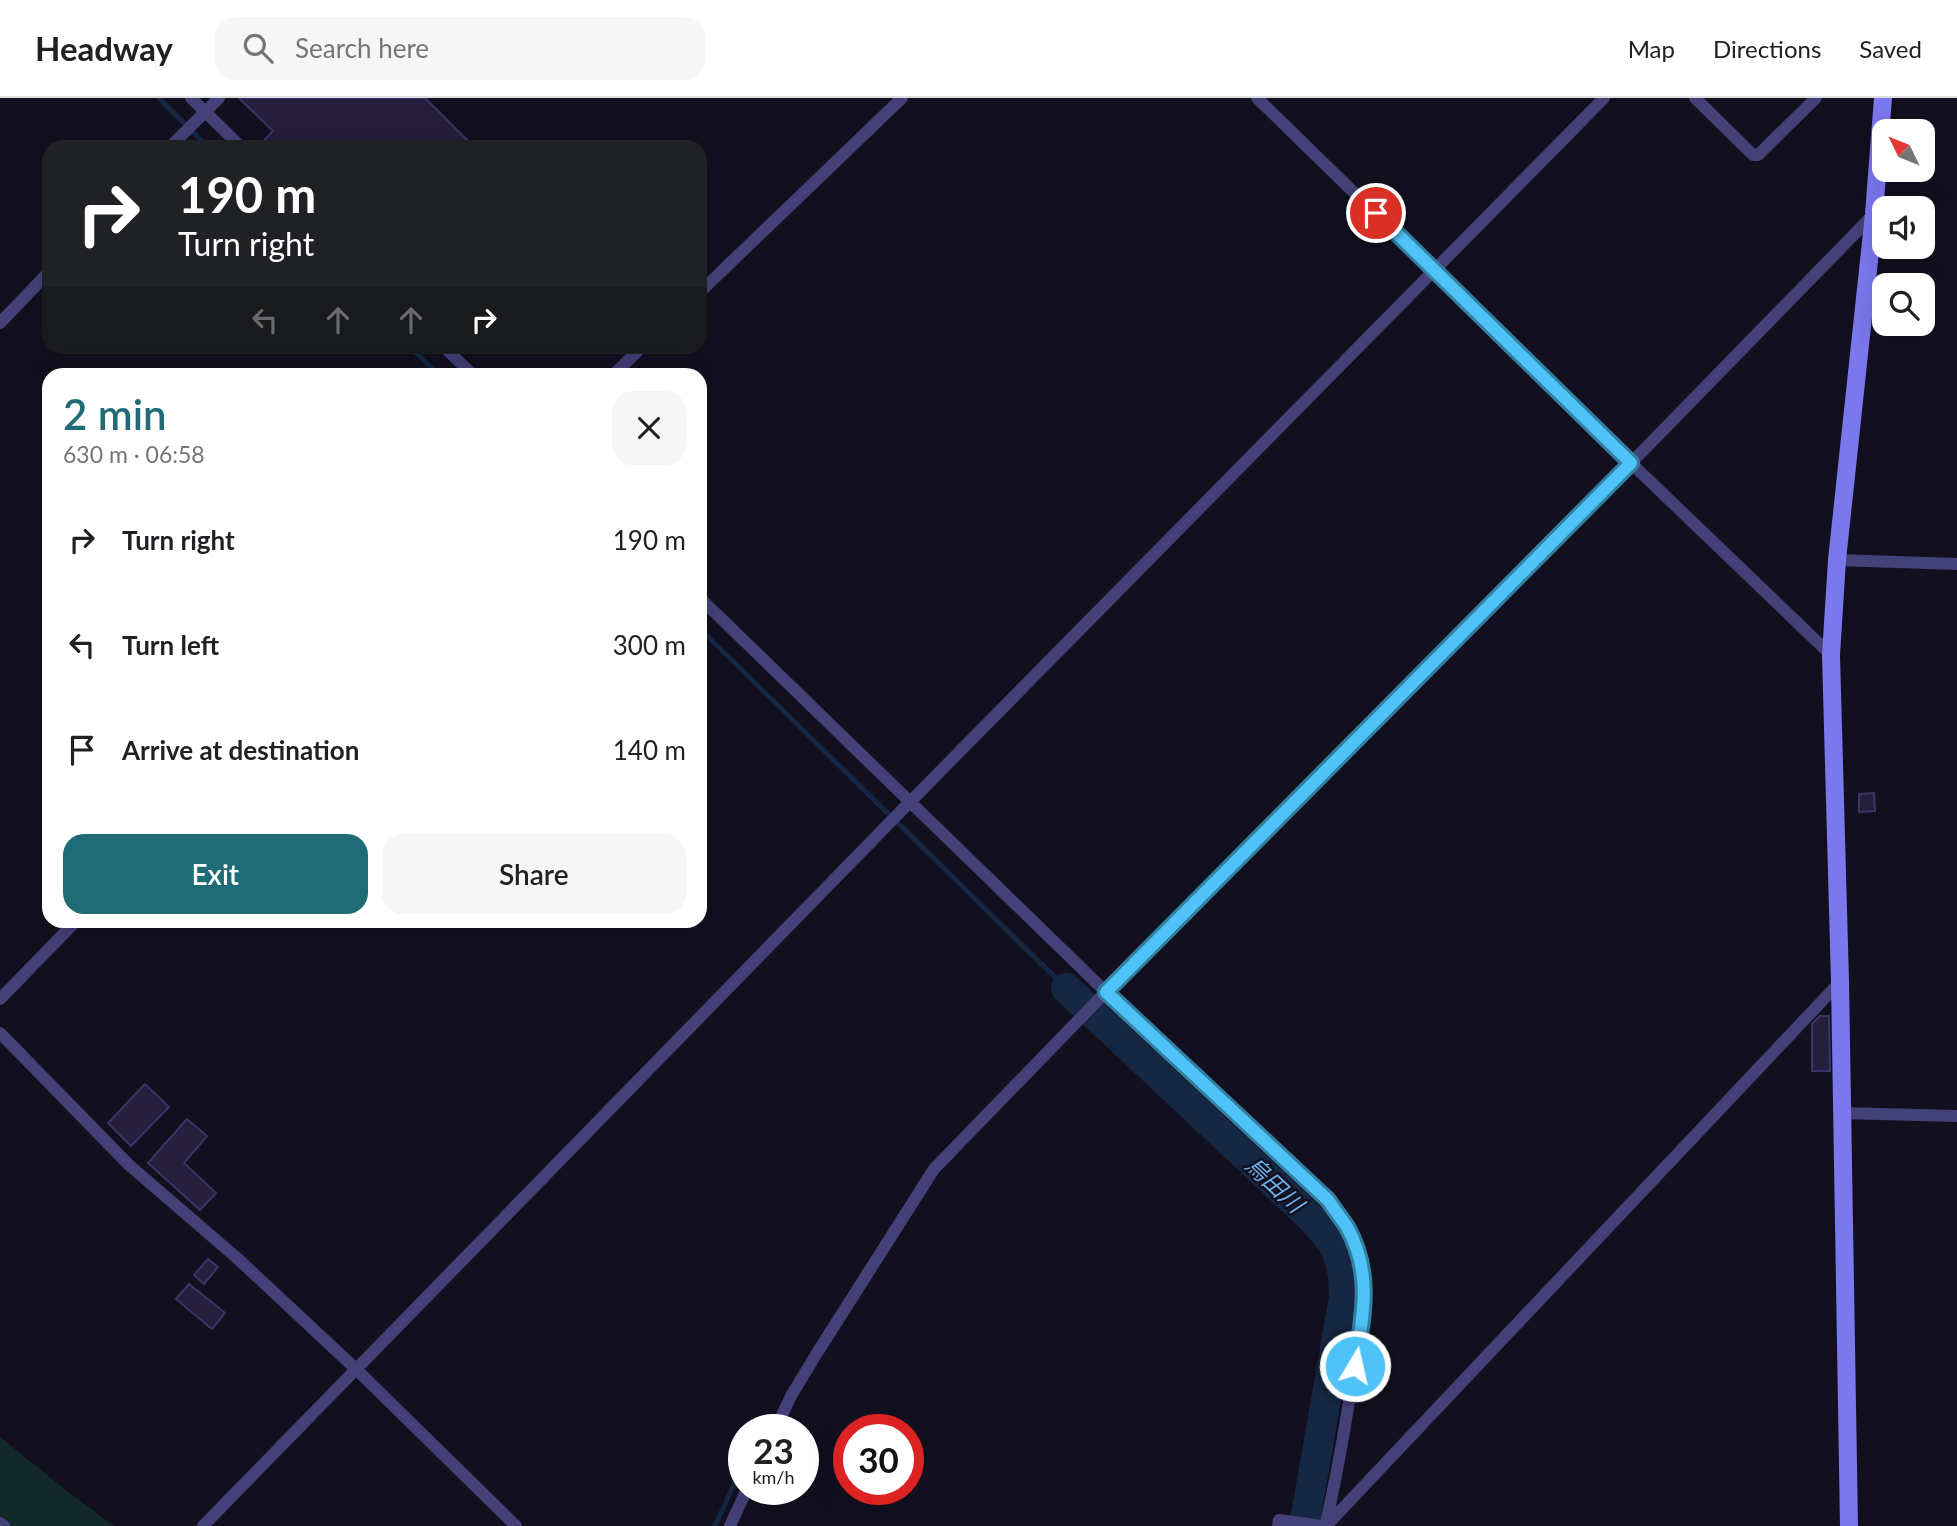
<!DOCTYPE html>
<meta charset="utf-8">
<style>
:root{--surface:#fff;--page:#f6f6f6;--text:#202124;--muted:#757577;--line:#e0e0e0;--accent:#1f6c76}
body{margin:0;font-family:Lato,"Noto Sans JP",sans-serif;background:var(--page);color:var(--text);height:100vh;display:flex;flex-direction:column;font-size:26px;white-space:nowrap}
*{box-sizing:border-box;margin:0}
p{font-size:23px;color:var(--muted)}
.icon{flex:none;width:38px;height:38px;fill:none;stroke:currentColor;stroke-width:2;stroke-linecap:round;stroke-linejoin:round}
.map{position:relative;flex:1;overflow:hidden}
.side{position:absolute;left:42px;top:270px;width:665px;height:560px;display:flex;flex-direction:column;background:var(--surface);border-radius:21px;box-shadow:0 7px 28px #0002}
.side>*{flex:none}
.banner{position:absolute;left:42px;top:42px;width:665px;height:214px;border-radius:21px;box-shadow:0 7px 28px #0002;background:#202124;color:#fff;overflow:hidden}
.needle{width:46px;rotate:313deg}
.tools{position:absolute;left:1872px;top:21px;display:grid;gap:14px}
.tools a{display:grid;place-items:center;width:63px;height:63px;border-radius:14px;background:var(--surface);box-shadow:0 7px 28px #0002;font-size:35px}
.speed{position:absolute;left:728px;top:1316px;display:flex;gap:14px;font-size:35px;font-weight:700;text-align:center}
.speed>*{display:grid;place-content:center;width:91px;height:91px;border-radius:50%;background:var(--surface);box-shadow:0 7px 28px #0002;line-height:1}
.speed small{font-size:18px;font-weight:400}
.speed .limit{border:10px solid #d22;background:#fff;color:#111}
.pin{position:absolute;display:grid;place-items:center;width:60px;height:60px;color:#fff;margin:-30px;border:4px solid #fff;border-radius:50%;box-shadow:0 2px 7px #0007}
.me{position:absolute;width:77px;margin:-38px;rotate:9deg;stroke-linejoin:round;filter:drop-shadow(0 0 5px #0008)}
.turn{display:flex;align-items:center;gap:24px;height:147px;padding:0 21px;font-size:32px}
.turn .icon{width:91px;height:91px;stroke-width:2.5}
.turn b{display:block;font-size:49px;line-height:60px}
.lanes{display:flex;align-items:center;height:66px;padding:0 21px;background:#0003;justify-content:center;gap:35px;direction:ltr}
.lanes .off{opacity:.35}
.round{display:grid;place-items:center;flex:none;width:74px;height:74px;border-radius:21px;background:var(--page)}
.headline{display:flex;align-items:center;justify-content:space-between;height:119px;padding:0 21px}
h1{font-size:42px;font-weight:600;line-height:52px;color:var(--accent)}
.cta{display:flex;gap:14px;margin-top:auto;padding:14px 21px}
.cta a{flex:1;height:80px;border-radius:21px;background:var(--accent);color:#fff;font-size:28px;font-weight:600;line-height:80px;text-align:center}
.cta a+a{background:var(--page);color:var(--text)}
ul{padding:0;list-style:none}
li{display:flex;align-items:center;gap:21px;height:105px;padding:0 21px}
li div{flex:1}
li b{display:block;font-size:26px}
li em{font-style:normal}
header{display:flex;align-items:center;gap:42px;box-sizing:border-box;height:98px;padding:0 35px;background:var(--surface);border-bottom:2px solid var(--line)}
header strong{font-size:33px}
nav{display:flex;gap:38px;margin-inline-start:auto;font-size:24px}
.search{width:490px;height:63px;background:var(--page);display:flex;align-items:center;gap:18px;box-sizing:border-box;padding:0 24px;border-radius:21px;color:var(--muted);font-size:26px}
.map>svg:first-child{display:block}
.green{fill:#132828}
.lines{fill:none;stroke-linecap:round;stroke-linejoin:round}
.stream{stroke:#152743;stroke-width:5}
.river{stroke:#152743;stroke-width:30}
.building{fill:#251e3d;stroke:#3e3366;stroke-width:2}
.street{stroke:#434178;stroke-width:12}
.secondary{stroke:#7b77ed;stroke-width:18}
.route-casing{stroke:#337fa1;stroke-width:18}
.route{stroke:#4fc3f7;stroke-width:12}
.labels{text-anchor:middle;dominant-baseline:central;stroke-width:5;stroke-linejoin:round;paint-order:stroke}
.water-label{font-size:23px;font-style:italic;fill:#6fb1ec;stroke:#12101f}
</style>
<header>
<strong>Headway</strong>
<div class="search"><svg class="icon" aria-label="search" viewBox="0 0 24 24"><circle cx="10" cy="10" r="6"/><path d="M15 15l6 6"/></svg>Search here</div>
<nav><a>Map</a><a>Directions</a><a>Saved</a></nav>
</header>
<div class="map">
<svg width="1957" height="1428" viewBox="0 0 1957 1428">
<rect width="100%" height="100%" fill="#12101f"/>
<path class="green" d="M0,1339L67,1393L114,1428H0Z"/>
<g class="lines">
<path class="stream" d="M159,0L208,49
M409,248L438,276
M700,531L1066,890
M759,1332L761,1328
M715,1428L744,1365"/>
<path class="river" d="M1066,890L1308,1117C1336,1145 1344,1159 1344,1199L1304,1428"/>
</g>
<path class="building" d="M239,0H425L474,49H258L273,33Z
M1874,695L1875,713L1859,714V696Z
M1820,918H1829L1830,973H1812V926Z
M145,986L169,1009L131,1048L108,1025Z
M187,1021L207,1038L184,1065L216,1095L200,1112L148,1065Z
M208,1161L218,1169L204,1186L194,1177Z
M189,1186L225,1215L212,1231L176,1201Z"/>
<g class="lines">
<path class="street" d="M191,0L241,49
M1257,0L1631,365L1831,557
M1695,0L1753,57H1758L1816,0
M170,49L219,0
M700,194L902,0
M0,225L49,174
M443,248L472,276
M614,276L643,248
M1837,462L1957,466
M700,500L1106,894L1328,1103C1340,1120 1352,1137 1359,1158C1372,1199 1358,1245 1352,1286C1344,1333 1337,1381 1325,1428
M0,901L77,822
M0,935L129,1067L237,1160L357,1272L516,1428
M1841,1015L1957,1018
M775,1332L791,1298L817,1255L934,1071L1100,900L1631,365L1874,116
M0,1425L4,1428
M203,1428L904,710L1604,0
M730,1428L747,1391
M1278,1428L1279,1422L1321,1428
M1326,1428L1840,884"/>
<path class="secondary" d="M1849,1428L1840,884L1831,557L1837,462L1874,116L1883,0"/>
</g>
<g class="lines">
<defs>
<path id="route" d="M1355,1268C1363,1219 1373,1175 1347,1129C1341,1120 1334,1111 1328,1102L1106,894L1631,365L1376,115"/>
</defs>
<use href="#route" class="route-casing"/>
<use href="#route" class="route"/>
</g>
<g class="labels">
<g class="water-label">
<text transform="translate(1275 1086) rotate(43)">烏田川</text>
</g>
</g>
</svg>
<div class="tools">
<a><svg class="needle" viewBox="-14 -14 28 28"><path d="M0-13l5 13h-10z" fill="#e53935"/><path d="M0 13l5-13h-10z" fill="#757577"/></svg></a>
<a><svg class="icon" aria-label="sound" viewBox="0 0 24 24"><path d="M4 9h4l5-4v14l-5-4H4zM17 9q2 3 0 6"/></svg></a>
<a><svg class="icon" aria-label="search" viewBox="0 0 24 24"><circle cx="10" cy="10" r="6"/><path d="M15 15l6 6"/></svg></a>
</div>
<div class="speed"><div>23<small>km/h</small></div><div class="limit">30</div></div>
<div class="pin" style="left:1376px;top:115px;background:#d93025"><svg class="icon" aria-label="arrive" viewBox="0 0 24 24"><path d="M6 21V4h12l-3 4 3 4H6"/></svg></div>
<svg class="me" style="left:1355px;top:1268px" viewBox="-20 -20 40 40"><circle r="17" fill="#4fc3f7" stroke="#fff" stroke-width="3"/><path d="M0-11L8 9 0 5-8 9z" fill="#fff"/></svg>
<div class="banner">
<div class="turn"><svg class="icon" aria-label="right" viewBox="0 0 24 24"><path d="M7 20v-9h11M14 6l5 5-5 5"/></svg><div><b>190 m</b>Turn right</div></div>
<div class="lanes"><svg class="icon off" aria-label="left" viewBox="0 0 24 24"><path d="M17 20v-9H6M10 6l-5 5 5 5"/></svg><svg class="icon off" aria-label="ahead" viewBox="0 0 24 24"><path d="M12 20V5M6 11l6-6 6 6"/></svg><svg class="icon off" aria-label="ahead" viewBox="0 0 24 24"><path d="M12 20V5M6 11l6-6 6 6"/></svg><svg class="icon" aria-label="right" viewBox="0 0 24 24"><path d="M7 20v-9h11M14 6l5 5-5 5"/></svg></div>
</div>
<section class="side">
<div class="headline"><div><h1>2 min</h1><p>630 m · 06:58</p></div><a class="round"><svg class="icon" aria-label="close" viewBox="0 0 24 24"><path d="M6 6l12 12M18 6L6 18"/></svg></a></div>
<ul>
<li><svg class="icon" aria-label="right" viewBox="0 0 24 24"><path d="M7 20v-9h11M14 6l5 5-5 5"/></svg><div><b>Turn right</b></div><em>190 m</em></li>
<li><svg class="icon" aria-label="left" viewBox="0 0 24 24"><path d="M17 20v-9H6M10 6l-5 5 5 5"/></svg><div><b>Turn left</b></div><em>300 m</em></li>
<li><svg class="icon" aria-label="arrive" viewBox="0 0 24 24"><path d="M6 21V4h12l-3 4 3 4H6"/></svg><div><b>Arrive at destination</b></div><em>140 m</em></li>
</ul>
<div class="cta"><a>Exit</a><a>Share</a></div>
</section>
</div>
